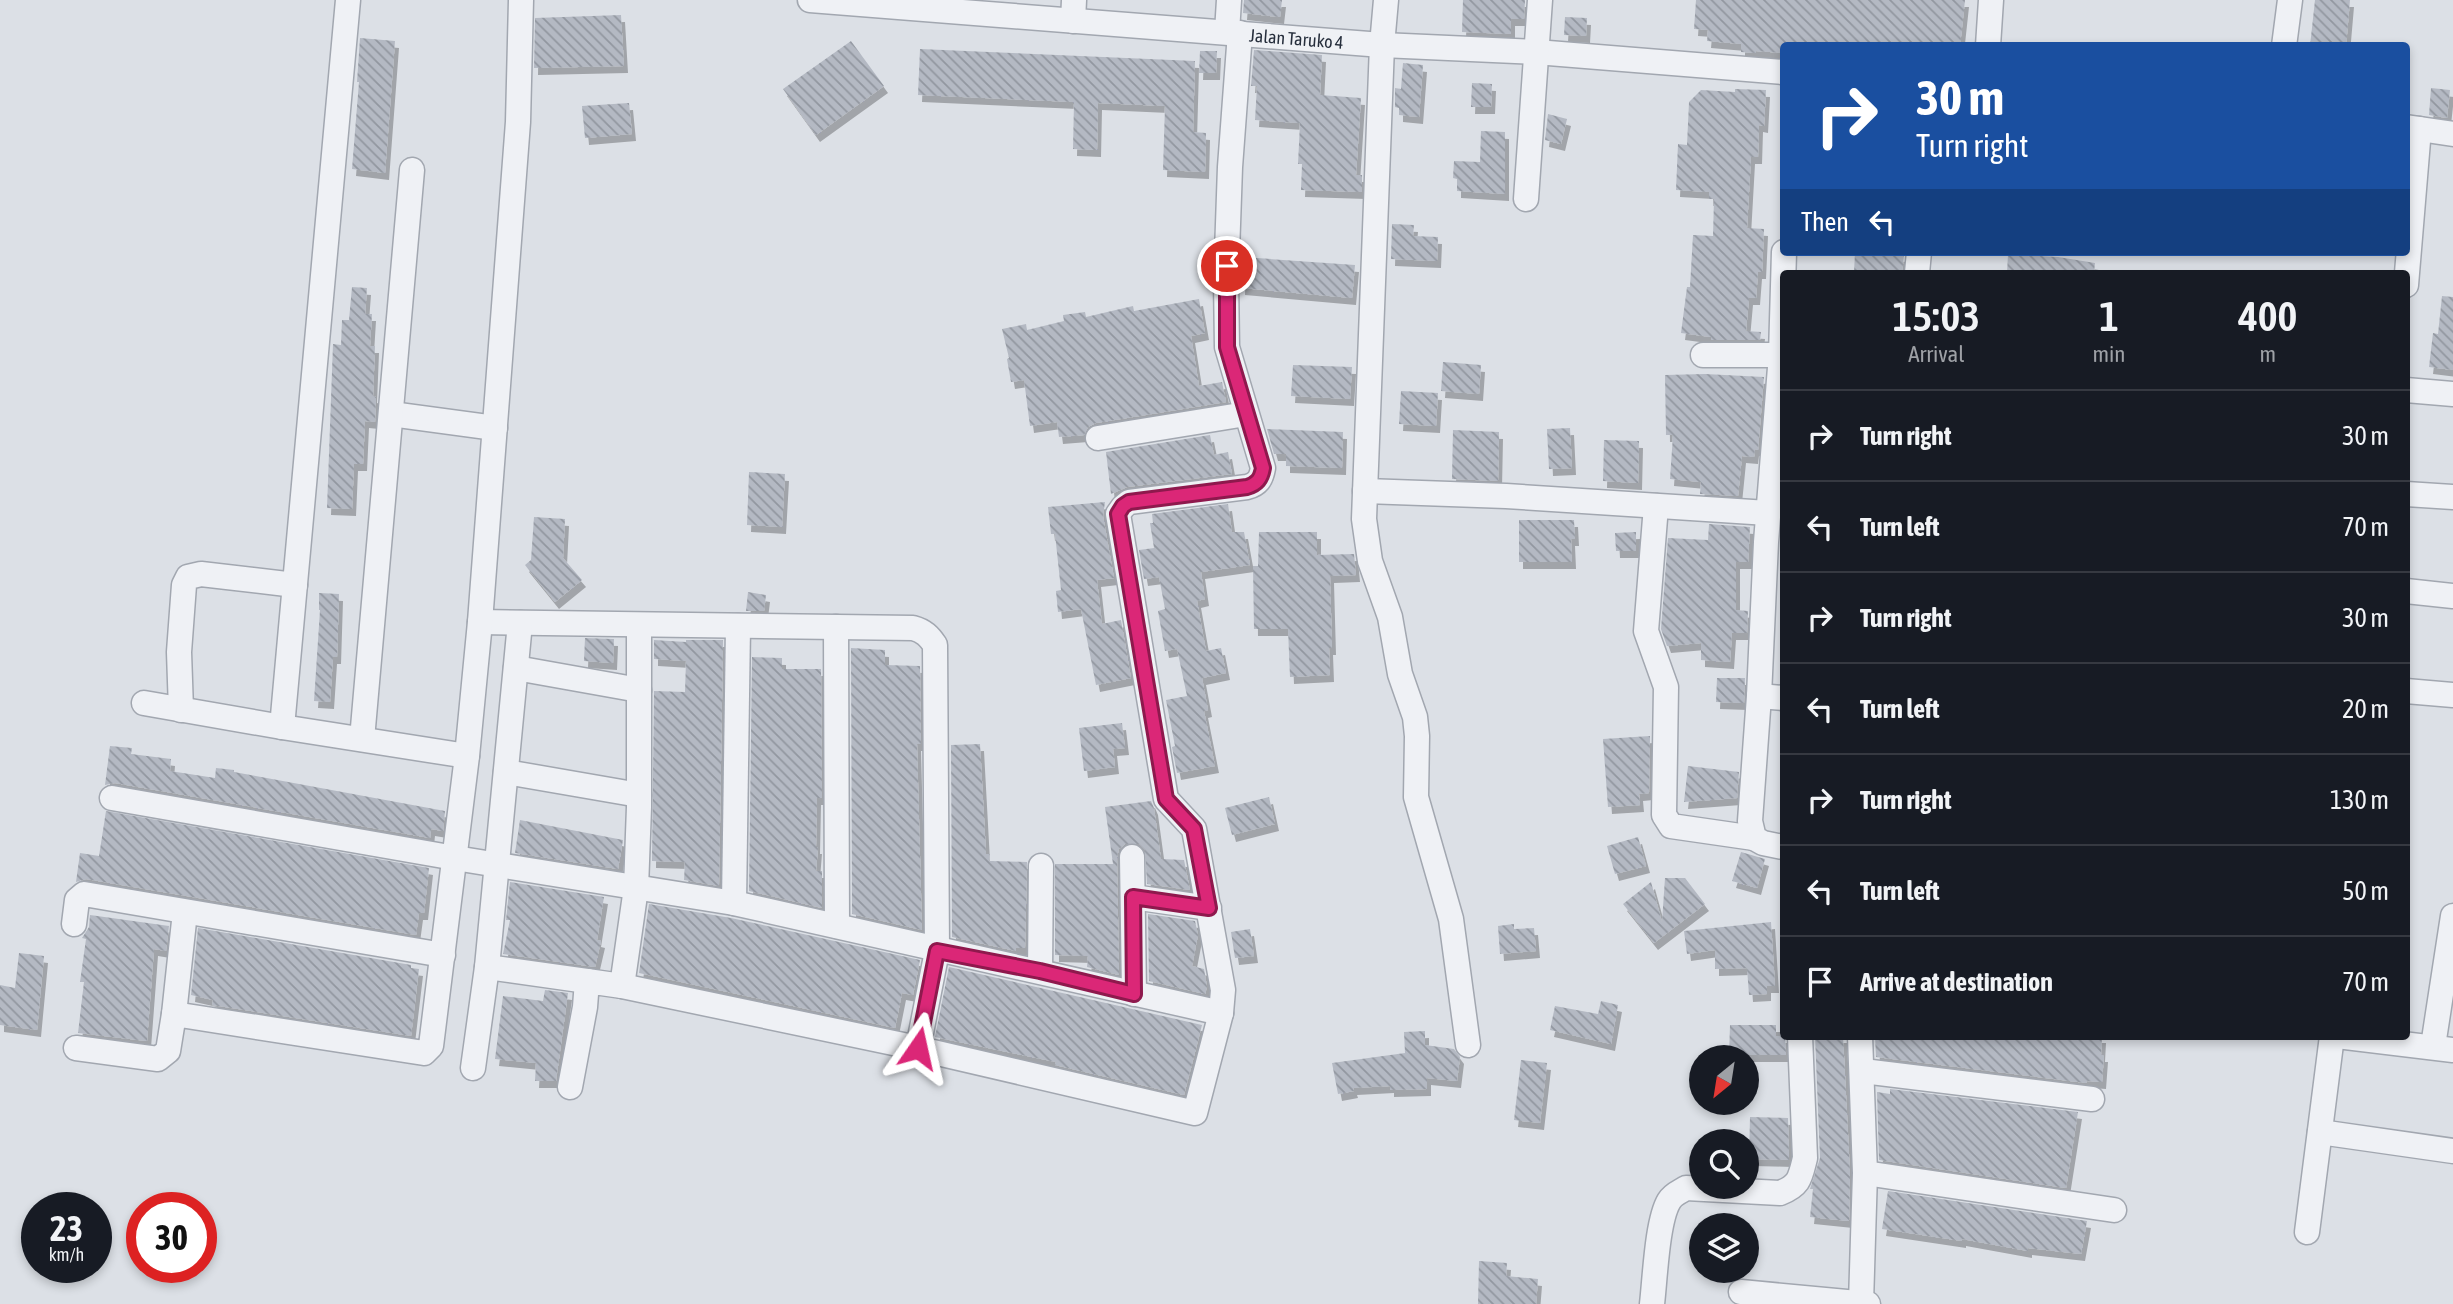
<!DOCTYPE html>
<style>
:root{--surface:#171b24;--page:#242831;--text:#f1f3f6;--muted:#9ea1a6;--line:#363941}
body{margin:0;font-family:"Asap Condensed",sans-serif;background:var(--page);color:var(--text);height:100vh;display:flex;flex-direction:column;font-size:26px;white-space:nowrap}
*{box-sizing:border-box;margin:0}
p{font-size:23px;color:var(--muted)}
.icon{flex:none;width:38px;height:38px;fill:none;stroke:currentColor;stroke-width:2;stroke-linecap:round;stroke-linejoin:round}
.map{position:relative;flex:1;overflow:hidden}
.sheet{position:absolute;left:1780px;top:270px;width:630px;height:770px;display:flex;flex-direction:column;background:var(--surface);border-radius:7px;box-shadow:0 4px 10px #0003}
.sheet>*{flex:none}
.top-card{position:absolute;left:1780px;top:42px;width:630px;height:214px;border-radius:7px;box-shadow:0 4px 10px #0003;background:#1a4fa0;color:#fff;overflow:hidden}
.needle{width:46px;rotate:210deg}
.tools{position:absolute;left:1689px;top:1045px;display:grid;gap:14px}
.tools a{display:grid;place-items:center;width:70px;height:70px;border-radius:50%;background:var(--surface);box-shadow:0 4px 10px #0003;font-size:35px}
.speed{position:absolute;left:21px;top:1192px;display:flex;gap:14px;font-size:35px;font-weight:700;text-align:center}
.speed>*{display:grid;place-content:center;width:91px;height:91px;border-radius:50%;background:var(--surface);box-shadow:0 4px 10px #0003;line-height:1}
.speed small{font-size:18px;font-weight:400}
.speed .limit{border:10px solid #d22;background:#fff;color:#111}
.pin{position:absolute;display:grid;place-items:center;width:60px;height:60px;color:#fff;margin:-30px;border:4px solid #fff;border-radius:50%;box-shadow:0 2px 7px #0007}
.me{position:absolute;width:77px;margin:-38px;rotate:11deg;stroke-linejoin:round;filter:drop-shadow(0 0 5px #0008)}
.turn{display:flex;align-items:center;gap:24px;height:147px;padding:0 21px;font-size:32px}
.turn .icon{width:91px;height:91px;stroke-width:2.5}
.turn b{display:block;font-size:49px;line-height:60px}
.then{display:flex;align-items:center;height:66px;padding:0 21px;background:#0003;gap:14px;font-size:26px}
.eta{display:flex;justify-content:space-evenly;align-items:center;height:119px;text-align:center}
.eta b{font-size:42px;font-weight:600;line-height:49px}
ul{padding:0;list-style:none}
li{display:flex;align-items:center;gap:21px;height:91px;padding:0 21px;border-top:2px solid var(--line)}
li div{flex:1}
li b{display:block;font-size:26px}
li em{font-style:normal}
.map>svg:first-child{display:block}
.building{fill:url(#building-back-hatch);filter:url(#shadow)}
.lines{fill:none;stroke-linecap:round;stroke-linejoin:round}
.minor-casing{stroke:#a2a7b0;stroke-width:27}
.minor{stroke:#eff1f5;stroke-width:24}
.route-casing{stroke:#8e194d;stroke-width:18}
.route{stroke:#db2777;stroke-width:12}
.labels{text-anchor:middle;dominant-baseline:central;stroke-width:6;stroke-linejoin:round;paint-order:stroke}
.street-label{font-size:18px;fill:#262e3c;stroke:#ebeff4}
</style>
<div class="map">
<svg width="2453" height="1304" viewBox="0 0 2453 1304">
<defs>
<pattern id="building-back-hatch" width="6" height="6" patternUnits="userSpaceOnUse" patternTransform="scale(1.75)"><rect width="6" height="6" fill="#b4b9c3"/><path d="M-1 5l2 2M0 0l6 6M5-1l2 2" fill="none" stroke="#9297a0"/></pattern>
<filter id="shadow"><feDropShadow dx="4" dy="7" stdDeviation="0" flood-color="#0004"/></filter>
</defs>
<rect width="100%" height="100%" fill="#dce0e6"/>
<path class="building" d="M1244,0H1282L1280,17L1243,13Z
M1463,0H1525L1524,19H1511V34L1462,32Z
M1696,0H1965L1960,46L1834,44V46H1783V53L1756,51V53L1741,52V44L1707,41L1708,30L1694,29Z
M2315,0H2350L2346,46H2310Z
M621,15L624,66L534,68L535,18Z
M1565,17L1587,18L1586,36L1564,35Z
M360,38L395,41L385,173L352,169L359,82H357Z
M851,41L884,86L816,135L783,89Z
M920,49L1195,61L1193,132L1206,133L1205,172L1163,170L1165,106L1098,103L1097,150L1073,149L1074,102L918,95Z
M1254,50L1322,55L1320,95L1361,98L1356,175H1362V192L1301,190L1302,164H1298L1300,123L1255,120L1257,86H1251Z
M1200,51H1217L1216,73H1199Z
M1403,63L1423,65L1419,117L1399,115V108L1395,107V88L1401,89Z
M1472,83L1492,84L1491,107H1471Z
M2431,88L2450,90L2447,118L2429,115Z
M1735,89L1766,90L1764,126L1759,125L1758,157H1751L1747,228L1764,229L1762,272H1758L1756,298H1749L1746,331L1761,332L1760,340H1711V337L1681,333L1687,287H1690L1693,235L1713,236L1714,199H1709V192L1676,190L1678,144L1687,145L1689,102L1701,90L1735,92Z
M629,103L632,134L585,138L582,106Z
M1548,114L1567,119L1561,144L1545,140Z
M1481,131L1505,132V194L1457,191V179L1453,178L1454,161L1480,162Z
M1392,224L1414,225L1413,236L1438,237L1437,261L1391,259Z
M1855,252L1904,255L1902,273H1854Z
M2008,254L2058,257L2095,263L2094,273H2007Z
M1242,257L1355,265L1352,298L1241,288Z
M352,287L367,288L365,314H372L370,346H375L373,396L376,397L375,422L365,421L363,464H354L352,509L327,508L333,344L341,345L342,320H349Z
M2442,296L2453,297V370L2429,367L2433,333L2438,334Z
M1199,299L1205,333L1191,336L1199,386L1222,382L1226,402L1096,423L1088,427L1084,435L1059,437L1057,422L1030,426L1024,380L1011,382L1007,359L1009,358L1002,329L1026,324L1027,330L1064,321L1063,315L1085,312L1086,317L1133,306L1134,311Z
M1443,362L1481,365L1479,394L1441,391Z
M1293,365L1352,367L1350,399L1291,396Z
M1705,374L1764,377L1758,450L1755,449L1754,457L1742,456L1738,496L1700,494L1701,482L1670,479L1673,435H1666L1665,375Z
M1401,391L1438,393L1436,426L1399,424Z
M1570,428L1572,468L1549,469L1547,429Z
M1267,429L1343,432L1342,468L1286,466V454H1274Z
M1453,430L1499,432L1498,481L1452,479Z
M1210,435L1214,455L1228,452L1232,474L1127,487L1111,494L1106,452Z
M1604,440L1639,441L1638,483L1603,481Z
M749,472L785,474L782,527L747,525Z
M1105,502L1103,516L1114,578L1097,580L1102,624L1121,620L1131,678L1096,685L1081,609L1058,612L1056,591L1061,590L1055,534H1051L1048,507Z
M1228,504L1232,532H1244L1250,565L1201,572L1205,599L1197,601L1206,651L1221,648L1226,673L1202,678L1208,710L1204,711L1215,766L1177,773L1172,747L1175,746L1166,700L1187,696L1177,649L1165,651L1158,611L1165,609L1159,577L1144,579L1139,550L1154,548L1150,523H1153L1152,514Z
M534,517L565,519L563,558L582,580L555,602L525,565L531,560Z
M1519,520H1574L1575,539H1571L1572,562H1519Z
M1709,524L1750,527L1748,562H1736V610L1748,611L1747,633H1732L1730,662L1701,660V643L1667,646L1661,629L1668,538L1708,540Z
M1259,532H1317V555L1354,554L1356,575L1330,576L1332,648H1329L1330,675L1290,677L1288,629H1254L1253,566H1258Z
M1636,532V551H1616L1615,533Z
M748,592L766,595L764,611H746Z
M319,593L339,594L337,657H333L330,702L314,701L320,610H319Z
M585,638L614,639L613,663L584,661Z
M654,640L686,642V640H723L719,886L684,880L685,862L652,861L654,691L685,692L686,661L654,659Z
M851,648L885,650V665L920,666L921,744H917L922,930L852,914Z
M752,657L782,658V669H821L822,798H817L816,847H818L816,871H822V908L749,891Z
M1717,678H1745L1744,703L1716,702Z
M1122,723L1125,748L1113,749L1115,767L1084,771L1079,728Z
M1650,736L1649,793L1639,794L1640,805L1608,807L1603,739Z
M980,744L986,854H990L989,861L1027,862L1025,948H1016V951L952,937L951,745Z
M110,746L132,748L131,754L171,759L170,771L215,778L216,768L234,770V772L445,811L443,831L431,829L430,838L115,783L105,785Z
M1688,766L1739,772L1737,798L1684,802Z
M1269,797L1275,824L1232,835L1225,808Z
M1151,801L1154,808L1161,859L1184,860L1190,890L1147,884L1145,850L1139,844H1125L1119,849L1117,857L1119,975L1087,967L1088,956L1055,955V864H1113L1105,807Z
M106,811L429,868L424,913H419L416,935L86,879L76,882L80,853L99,856Z
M520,820L623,840L618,869L515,853Z
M1638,837L1646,866L1615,874L1607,846Z
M1741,852L1765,859L1757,888L1732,881Z
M1665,878H1685L1705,904L1654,943L1623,904L1651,882L1662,922Z
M510,882L604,897L597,940L601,941L595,967L503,954L510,920H506Z
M649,904L731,918L920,960L913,995L902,993L895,1028L639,973Z
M1148,914L1195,921L1198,935L1192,966L1204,969L1207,987L1205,994L1149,981Z
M90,915L169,926L166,951L154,949L147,1041L78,1033L84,982H80L86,939L82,938L89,927Z
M1771,922L1775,986H1767V994L1749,995L1747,968L1715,969V950L1687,954L1684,931Z
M1514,924V929L1534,928L1536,951L1500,954L1498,926Z
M198,928L411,965V968L419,969L411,1036L212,1005L213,1000L191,995Z
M1250,929L1254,956L1235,958L1231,932Z
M19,953L44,956L37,1030L0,1025V985L15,988Z
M949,967L1202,1025L1184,1095L1055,1065L1056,1062L935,1037Z
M545,990L568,993L556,1081H535L536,1063L495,1059L503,996L543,1001Z
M1601,1001L1618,1005L1611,1044L1550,1030L1555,1006L1598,1014Z
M1730,1025H1776V1036H1785L1786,1055H1729Z
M1425,1031V1045L1454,1049L1460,1057L1457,1081L1427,1078V1089L1390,1090V1086L1353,1088L1354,1091L1338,1094L1332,1063L1405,1053L1404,1032Z
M1815,1036H1843L1850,1173L1849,1221L1810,1217L1813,1189H1810L1820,1158Z
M1875,1036H2102L2101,1055H2104L2102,1082L2087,1081L2086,1083L1876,1057Z
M1521,1060L1547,1063L1540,1123L1514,1120Z
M1890,1089L2078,1112L2066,1188L1879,1160L1877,1092L1890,1094Z
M1750,1117L1788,1118L1789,1160L1749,1159Z
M1888,1191L2087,1221L2081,1254L2028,1248V1251L1962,1239V1241L1882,1229Z
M1479,1261L1507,1263L1506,1276L1538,1279L1536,1304H1478Z"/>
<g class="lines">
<defs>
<g id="minor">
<path id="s1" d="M810,0L1382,45L1536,52L1783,72"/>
<path d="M1386,0L1382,45L1364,519L1370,561L1390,617L1400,674L1415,717L1417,736L1416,797L1451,919L1468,1045"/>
<path d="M1073,21L1074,0"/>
<path d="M1227,32L1229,0"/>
<path d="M1988,46L1991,0"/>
<path d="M2284,46L2290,0"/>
<path d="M2406,127L2453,134"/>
<path d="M1526,199L1540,0"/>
<path d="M1917,273L1919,252"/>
<path d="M2406,285L2419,129"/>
<path d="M1703,355H1781"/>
<path d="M2406,390L2453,394"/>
<path d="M391,414L495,428"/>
<path d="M1098,438L1246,414"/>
<path d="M1365,491L1506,496L1768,513"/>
<path d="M2406,494L2453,497"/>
<path d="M1656,506L1646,631L1666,687L1664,815L1671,826L1754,838"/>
<path d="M2406,591L2453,596"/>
<path d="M480,622L913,628C924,631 929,636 935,645L937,951L918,1048"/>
<path d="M836,627L837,926"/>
<path d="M516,668L639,690"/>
<path d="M2406,691L2453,695"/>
<path d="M1759,696L1783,698"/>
<path d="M144,703L282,727L467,756"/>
<path d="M181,710L179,652L184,585L188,577L201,574L295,585"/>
<path d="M282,727L348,0"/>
<path d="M362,739L412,170"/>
<path d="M506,772L639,795"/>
<path d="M112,798L455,858L734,903L1221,1013"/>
<path d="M1783,847L1763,843L1754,838L1750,821L1759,696L1766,542L1781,355L1784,252"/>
<path d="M1132,857L1134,994"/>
<path d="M1133,897L1209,908"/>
<path d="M734,903L738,626"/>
<path d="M74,924L77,900L84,894L443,955"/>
<path d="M487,967L587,981"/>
<path d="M1040,971L1041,866"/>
<path d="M622,986L636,888L639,807V625"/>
<path d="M174,1014L185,912"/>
<path d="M1860,1036L1865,1173L1861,1303"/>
<path d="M2337,1036L2453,1050"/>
<path d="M2433,1046L2453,916"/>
<path d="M76,1048L158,1059L168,1051L174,1014L424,1053L431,1046L467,756L480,622L518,122L521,0"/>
<path d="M473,1068L487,967L520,623"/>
<path d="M1863,1071L2092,1099"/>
<path d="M570,1087L585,1007L587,981L622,986L903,1045L1195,1113L1221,1013L1223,990L1194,829L1166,799L1118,514L1123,507L1129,502L1247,487C1258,484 1261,479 1263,468L1227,347L1226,281L1230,167L1240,33"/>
<path d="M2320,1132L2453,1151"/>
<path d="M1865,1173L2114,1210"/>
<path d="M2307,1232L2332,1036"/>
<path d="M1741,1292L1868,1304"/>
<path d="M1652,1304C1655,1279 1657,1221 1669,1201C1673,1194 1680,1192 1686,1188L1780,1193C1800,1185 1800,1178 1805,1158L1800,1036"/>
</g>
</defs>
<use href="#minor" class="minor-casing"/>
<use href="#minor" class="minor"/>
</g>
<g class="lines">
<defs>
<path id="route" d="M918,1048L937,951L1040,971L1134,994L1133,897L1209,908L1194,829L1166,799L1118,514L1123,506L1129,502L1247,487C1257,484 1261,479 1263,468L1227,347V266"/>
</defs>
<use href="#route" class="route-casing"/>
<use href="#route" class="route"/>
</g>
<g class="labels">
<g class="street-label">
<text stroke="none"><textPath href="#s1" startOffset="488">Jalan Taruko 4</textPath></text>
</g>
</g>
</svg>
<div class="tools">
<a><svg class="needle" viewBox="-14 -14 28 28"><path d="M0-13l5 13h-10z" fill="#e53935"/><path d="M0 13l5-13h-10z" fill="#9ea1a6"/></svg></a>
<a><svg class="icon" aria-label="search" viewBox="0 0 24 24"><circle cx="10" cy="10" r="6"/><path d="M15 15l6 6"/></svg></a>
<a><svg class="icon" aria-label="layers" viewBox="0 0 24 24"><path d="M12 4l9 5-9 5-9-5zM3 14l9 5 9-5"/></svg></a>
</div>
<div class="speed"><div>23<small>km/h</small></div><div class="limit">30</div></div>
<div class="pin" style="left:1227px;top:266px;background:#d93025"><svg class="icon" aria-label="arrive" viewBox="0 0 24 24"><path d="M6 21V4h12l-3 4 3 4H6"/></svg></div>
<svg class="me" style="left:918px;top:1048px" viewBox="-20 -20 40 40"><path d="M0-17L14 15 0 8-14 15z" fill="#db2777" stroke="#fff" stroke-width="4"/></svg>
<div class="top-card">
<div class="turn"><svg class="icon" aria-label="right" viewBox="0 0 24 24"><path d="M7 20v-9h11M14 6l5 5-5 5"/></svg><div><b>30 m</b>Turn right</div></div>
<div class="then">Then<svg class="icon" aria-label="left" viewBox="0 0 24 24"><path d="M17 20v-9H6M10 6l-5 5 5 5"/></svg></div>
</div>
<section class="sheet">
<div class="eta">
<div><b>15:03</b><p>Arrival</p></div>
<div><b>1</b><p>min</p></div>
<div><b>400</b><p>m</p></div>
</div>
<ul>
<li><svg class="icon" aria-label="right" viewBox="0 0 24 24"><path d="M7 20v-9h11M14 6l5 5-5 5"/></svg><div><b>Turn right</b></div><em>30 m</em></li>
<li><svg class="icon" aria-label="left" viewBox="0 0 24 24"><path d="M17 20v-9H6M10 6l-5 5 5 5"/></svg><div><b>Turn left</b></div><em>70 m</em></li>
<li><svg class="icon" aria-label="right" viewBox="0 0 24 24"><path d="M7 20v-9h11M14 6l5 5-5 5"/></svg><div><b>Turn right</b></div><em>30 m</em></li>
<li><svg class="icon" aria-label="left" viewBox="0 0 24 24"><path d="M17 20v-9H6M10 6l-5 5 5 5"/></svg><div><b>Turn left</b></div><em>20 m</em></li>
<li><svg class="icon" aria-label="right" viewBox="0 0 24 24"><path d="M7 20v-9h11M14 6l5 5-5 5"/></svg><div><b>Turn right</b></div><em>130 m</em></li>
<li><svg class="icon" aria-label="left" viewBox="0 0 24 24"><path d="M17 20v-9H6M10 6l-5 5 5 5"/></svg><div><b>Turn left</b></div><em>50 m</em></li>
<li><svg class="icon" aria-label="arrive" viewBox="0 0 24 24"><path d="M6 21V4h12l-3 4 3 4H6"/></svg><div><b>Arrive at destination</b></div><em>70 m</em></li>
</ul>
</section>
</div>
